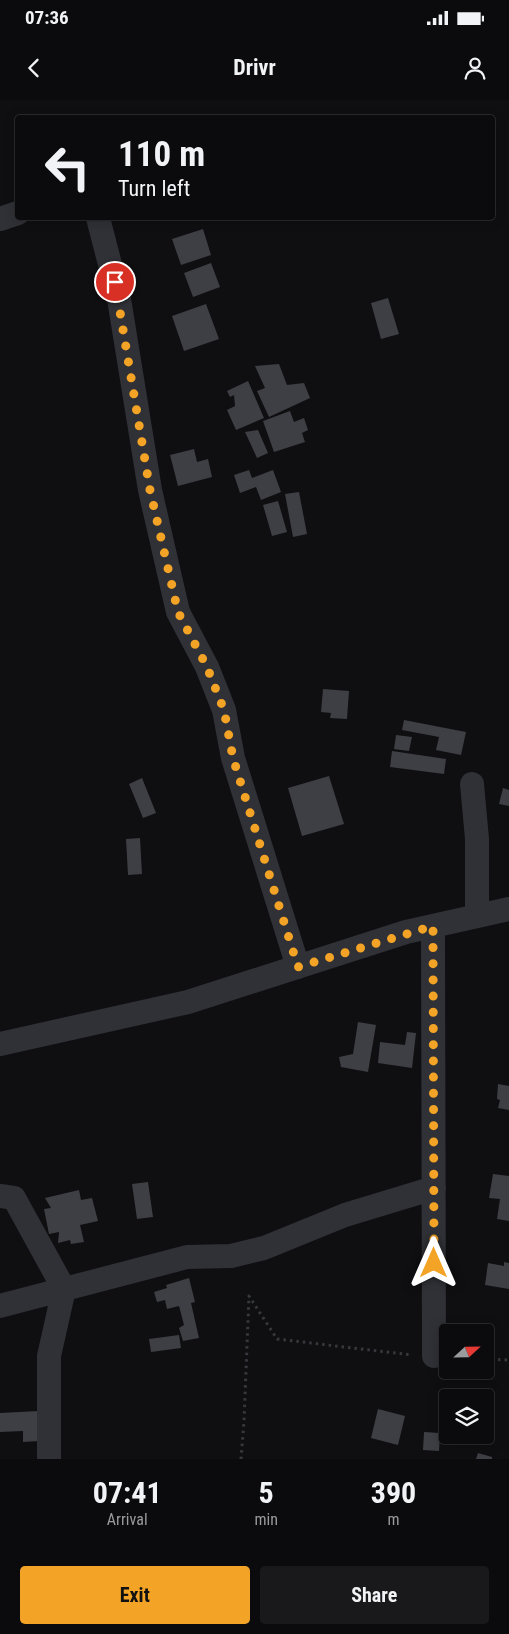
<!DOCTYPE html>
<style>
:root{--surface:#0b0b0d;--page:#19191b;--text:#f1f3f6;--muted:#9a9b9d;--line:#2b2b2e;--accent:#f3a325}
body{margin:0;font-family:"Roboto Condensed",sans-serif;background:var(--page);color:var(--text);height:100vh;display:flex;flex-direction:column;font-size:19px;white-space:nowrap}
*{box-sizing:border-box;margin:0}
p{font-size:16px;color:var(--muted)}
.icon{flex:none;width:28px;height:28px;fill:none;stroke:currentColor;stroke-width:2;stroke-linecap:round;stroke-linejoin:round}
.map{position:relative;height:1359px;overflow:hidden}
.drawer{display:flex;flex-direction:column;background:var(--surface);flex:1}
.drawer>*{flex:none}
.top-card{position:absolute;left:15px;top:15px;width:480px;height:105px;border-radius:5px;box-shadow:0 2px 12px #0003,0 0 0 1px var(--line);background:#0b0b0d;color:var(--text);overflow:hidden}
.needle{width:32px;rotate:68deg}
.tools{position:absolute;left:439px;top:1224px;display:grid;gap:10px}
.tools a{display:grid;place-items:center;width:55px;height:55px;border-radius:5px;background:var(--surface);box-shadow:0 2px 12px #0003,0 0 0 1px var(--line);font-size:25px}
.pin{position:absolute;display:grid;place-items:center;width:42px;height:42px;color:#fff;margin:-21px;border:2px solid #fff;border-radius:50%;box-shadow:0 1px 5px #0007}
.me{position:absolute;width:55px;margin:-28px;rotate:0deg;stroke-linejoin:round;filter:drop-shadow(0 0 4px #0008)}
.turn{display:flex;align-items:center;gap:18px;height:105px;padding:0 20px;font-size:22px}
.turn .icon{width:65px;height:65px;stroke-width:2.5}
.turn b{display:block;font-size:35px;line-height:42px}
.eta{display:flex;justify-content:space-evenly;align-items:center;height:85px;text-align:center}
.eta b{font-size:30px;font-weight:700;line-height:35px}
.button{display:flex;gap:10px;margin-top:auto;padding:10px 20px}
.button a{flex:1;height:58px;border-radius:5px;background:var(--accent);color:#111;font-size:20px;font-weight:700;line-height:58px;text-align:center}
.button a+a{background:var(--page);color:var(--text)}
.status{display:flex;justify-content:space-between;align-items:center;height:35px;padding:0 25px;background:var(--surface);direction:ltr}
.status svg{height:14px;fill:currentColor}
header{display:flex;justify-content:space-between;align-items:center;height:65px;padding:0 20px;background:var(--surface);font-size:22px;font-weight:700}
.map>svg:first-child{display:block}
.building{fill:#3e3f44}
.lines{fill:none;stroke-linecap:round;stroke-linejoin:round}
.path{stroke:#36383d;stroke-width:3;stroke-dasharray:2.5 4;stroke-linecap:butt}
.minor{stroke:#303136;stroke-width:24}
.route{stroke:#f3a325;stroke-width:9;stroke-dasharray:0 16.2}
</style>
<div class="status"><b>07:36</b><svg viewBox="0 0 49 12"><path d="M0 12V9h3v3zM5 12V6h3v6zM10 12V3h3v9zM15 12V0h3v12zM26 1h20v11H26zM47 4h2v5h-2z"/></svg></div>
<header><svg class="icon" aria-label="back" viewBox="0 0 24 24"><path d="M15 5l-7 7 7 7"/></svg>Drivr<svg class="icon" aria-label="person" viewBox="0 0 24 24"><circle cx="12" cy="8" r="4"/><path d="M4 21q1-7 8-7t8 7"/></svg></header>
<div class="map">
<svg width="509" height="1359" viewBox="0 0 509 1359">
<rect width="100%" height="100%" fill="#0f0f11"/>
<path class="building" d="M203,129L211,155L181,165L172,139Z
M211,163L220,187L193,197L184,173Z
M388,198L399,234L381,239L371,203Z
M206,204L219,239L184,251L172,216Z
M279,264L287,285L304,283L310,298L269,317L257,291L265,288L255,266Z
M248,281L264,318L236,330L227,310L235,306L234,295L230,297L227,291Z
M290,311L294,322L304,318L308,330L302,333L305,342L274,352L263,321Z
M258,330L268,353L257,358L245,332Z
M194,349L197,362L208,359L212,377L178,386L170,355Z
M249,370L252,378L273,370L281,392L261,400L256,387L240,393L234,375Z
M299,392L307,434L293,437L285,394Z
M278,401L287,432L272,436L263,405Z
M323,589L349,591L347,619L330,618L331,613L321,612Z
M404,620L466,632L461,655L436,650L439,637L402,630Z
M396,635L412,637L409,651L394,649Z
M392,651L446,659L444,674L390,667Z
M329,676L344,724L302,736L288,688Z
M142,678L156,713L143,718L129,684Z
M503,688L509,690V706L499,704Z
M140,738L142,774L128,775L126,739Z
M358,922L376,925L368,972L341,967L339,957L353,954Z
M407,932L416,933L412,968L378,963L380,942L405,945Z
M498,984L509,986V1010L498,1008L500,1000L497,999Z
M493,1074L509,1076V1121L497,1119L500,1099L489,1098Z
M148,1082L153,1117L137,1119L132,1084Z
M79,1090L81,1100L92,1098L98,1121L80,1125L84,1142L71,1144L70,1140L58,1143L59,1132L49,1134L44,1109L51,1108L45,1098Z
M504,1162L509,1163V1189L485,1185L488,1163L504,1166Z
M189,1178L195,1202L191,1203L199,1238L183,1241L179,1228L184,1225L179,1206L167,1209L165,1200L157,1202L154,1192L167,1188L166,1185Z
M179,1235L181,1248L151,1252L149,1239Z
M378,1309L405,1316L398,1345L371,1338Z
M39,1311L40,1341L23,1342V1331L0,1332V1313Z
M424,1332L440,1333L439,1351L423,1350Z
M478,1353L492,1357V1359H476Z"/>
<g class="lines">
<path class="path" d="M485,1259L509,1260
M241,1359L244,1321L249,1196L277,1239L412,1255"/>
<path class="minor" d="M98,118L119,199L150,390L178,512L207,567L224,610L233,658L298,867
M0,119L18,113
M472,684L477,739V816
M433,826L434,1256
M0,944L188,902L406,832L509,809
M0,1096L14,1098L64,1189L49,1256V1359
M0,1206L187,1157L231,1156L264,1148L345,1115L434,1088"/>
</g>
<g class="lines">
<path class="route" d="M115,182L150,390L178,512L207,567L224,610L233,658L298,867L433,826L434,1163"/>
</g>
</svg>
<div class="tools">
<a><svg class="needle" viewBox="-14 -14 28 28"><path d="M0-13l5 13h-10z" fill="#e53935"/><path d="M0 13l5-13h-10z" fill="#9a9b9d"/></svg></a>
<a><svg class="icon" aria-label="layers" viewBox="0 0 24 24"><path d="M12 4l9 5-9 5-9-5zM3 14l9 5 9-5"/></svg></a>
</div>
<div class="pin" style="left:115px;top:182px;background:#d93025"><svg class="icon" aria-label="arrive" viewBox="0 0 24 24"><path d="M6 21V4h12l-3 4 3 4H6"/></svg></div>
<svg class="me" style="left:434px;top:1163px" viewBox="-20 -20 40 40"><path d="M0-17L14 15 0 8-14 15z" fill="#f3a325" stroke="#fff" stroke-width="4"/></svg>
<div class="top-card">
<div class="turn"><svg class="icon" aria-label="left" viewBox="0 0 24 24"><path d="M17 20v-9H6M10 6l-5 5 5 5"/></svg><div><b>110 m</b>Turn left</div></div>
</div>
</div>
<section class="drawer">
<div class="eta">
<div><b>07:41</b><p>Arrival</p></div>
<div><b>5</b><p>min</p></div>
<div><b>390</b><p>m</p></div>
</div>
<div class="button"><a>Exit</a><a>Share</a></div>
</section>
